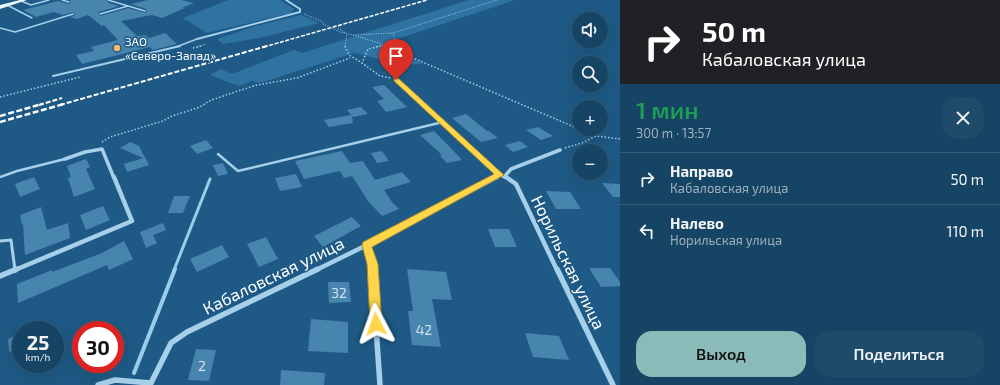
<!DOCTYPE html>
<html lang="ru">
<meta charset="utf-8">
<style>
:root{--surface:#164464;--page:#1f4b6a;--text:#f1f3f6;--muted:#9eb0bf;--line:#355c78;--accent:#8bbbb9}
body{margin:0;font-family:"Exo 2",sans-serif;background:var(--page);color:var(--text);height:100vh;display:flex;flex-direction:column;font-size:15px;white-space:nowrap}
*{box-sizing:border-box;margin:0}
p{font-size:13px;color:var(--muted)}
.icon{flex:none;width:22px;height:22px;fill:none;stroke:currentColor;stroke-width:2;stroke-linecap:round;stroke-linejoin:round}
.map{position:relative;flex:1;overflow:hidden}
.drawer{display:flex;flex-direction:column;background:var(--surface);width:380px}
.drawer>*{flex:none}
.guide{background:#202124;color:#fff;overflow:hidden}
.controls{position:absolute;left:572px;top:12px;display:grid;gap:8px}
.controls a{display:grid;place-items:center;width:36px;height:36px;border-radius:50%;background:var(--surface);box-shadow:0 4px 16px #0002,0 0 0 1px var(--line);font-size:20px}
.speed{position:absolute;left:12px;top:321px;display:flex;gap:8px;font-size:20px;font-weight:700;text-align:center}
.speed>*{display:grid;place-content:center;width:52px;height:52px;border-radius:50%;background:var(--surface);box-shadow:0 4px 16px #0002,0 0 0 1px var(--line);line-height:1}
.speed small{font-size:10px;font-weight:400}
.speed .limit{border:6px solid #d22;background:#fff;color:#111}
.pin{position:absolute;display:grid;place-items:center;width:34px;height:34px;color:#fff;margin:-41px -17px;border-radius:50% 50% 50% 0;rotate:-45deg;box-shadow:0 0 4px #0007}
.pin .icon{rotate:45deg}
.me{position:absolute;width:44px;margin:-22px;rotate:356deg;stroke-linejoin:round;filter:drop-shadow(0 0 3px #0008)}
.turn{display:flex;align-items:center;gap:14px;height:84px;padding:0 16px;font-size:18px}
.turn .icon{width:52px;height:52px;stroke-width:2.5}
.turn b{display:block;font-size:28px;line-height:34px}
.round{display:grid;place-items:center;flex:none;width:42px;height:42px;border-radius:16px;background:var(--page)}
.summary{display:flex;align-items:center;justify-content:space-between;height:68px;padding:0 16px}
h1{font-size:24px;font-weight:600;line-height:30px;color:#1e9e55}
.primary-button{display:flex;gap:8px;margin-top:auto;padding:8px 16px}
.primary-button a{flex:1;height:46px;border-radius:16px;background:var(--accent);color:#111;font-size:16px;font-weight:600;line-height:46px;text-align:center}
.primary-button a+a{background:var(--page);color:var(--text)}
ul{padding:0;list-style:none}
li{display:flex;align-items:center;gap:12px;height:52px;padding:0 16px;border-top:1px solid var(--line)}
li div{flex:1}
li b{display:block;font-size:15px}
li em{font-style:normal}
main{display:flex;flex:1;min-height:0}
.map>svg:first-child{display:block}
.green{fill:#2f73a2}
.lines{fill:none;stroke-linecap:round;stroke-linejoin:round}
.stream-far1{stroke:#9accec;stroke-width:3}
.stream{stroke:#9accec;stroke-width:4}
.building{fill:#4784ae}
.path-far1{stroke:#a6cfea;stroke-width:1;stroke-dasharray:1 1.5;stroke-linecap:butt}
.path{stroke:#a6cfea;stroke-width:1.5;stroke-dasharray:1.5 2;stroke-linecap:butt}
.lane-far4{stroke:#a6cfea;stroke-width:1.5}
.lane-far3{stroke:#a6cfea;stroke-width:2}
.lane-far2{stroke:#a6cfea;stroke-width:2.5}
.lane-far1{stroke:#a6cfea;stroke-width:3}
.lane{stroke:#a6cfea;stroke-width:4}
.street-far4{stroke:#a6cfea;stroke-width:2}
.street-far3{stroke:#a6cfea;stroke-width:2.5}
.street-far2{stroke:#a6cfea;stroke-width:3.5}
.street-far1{stroke:#a6cfea;stroke-width:4.5}
.street{stroke:#a6cfea;stroke-width:5.5}
.primary{fill:#eaf5fe;fill-rule:evenodd}
.rail-far2{stroke:#fff;stroke-width:1.5;stroke-dasharray:4 1.5;stroke-linecap:butt}
.rail-far1{stroke:#fff;stroke-width:2;stroke-dasharray:5 2;stroke-linecap:butt}
.rail{stroke:#fff;stroke-width:2.5;stroke-dasharray:6 2.5;stroke-linecap:butt}
.route{fill:#ffd54a;stroke:#a68a30}
.poi-dot{fill:#f9b966;stroke:#1e5a85;stroke-width:1.5}
.labels{text-anchor:middle;dominant-baseline:central;stroke-width:3;stroke-linejoin:round;paint-order:stroke}
.far-poi-label{font-size:12px;fill:#fff;stroke:#1e5a85;text-anchor:start}
.near-number-label{font-size:14px;fill:#d1e0eb}
.near-street-label{font-size:17px;fill:#fff;stroke:#1e5a85}
</style>
<main>
<div class="map">
<svg width="620" height="385" viewBox="0 0 620 385">
<rect width="100%" height="100%" fill="#1e5a85"/>
<path class="green" d="M228,0H280L294,9L291,13L207,33L183,18Z
M469,0H515L385,43L423,64L404,65L354,53L260,83L252,81L239,86L210,75L221,69L232,74L294,50L302,53Z
M301,15L319,23L259,38L223,44L217,39L256,26Z"/>
<g class="lines">
<path class="stream-far1" d="M174,270L210,179"/>
<path class="stream" d="M134,373L175,269"/>
</g>
<path class="building" d="M70,0H106L109,3L119,6L99,12L98,14L100,16L128,8L146,13L147,11L146,9L131,4L148,0H181L194,3L182,8H185L162,18L152,15L121,21L137,36L145,35L149,38L165,33L177,44L153,50L150,47L82,64L76,55L94,51L91,47L118,40L104,25L102,26L88,15L77,19L70,17L75,15L73,12L63,15L54,12L36,17L23,10L58,1L69,4L71,2Z
M384,85L407,107L386,112L377,101L384,99L372,87Z
M361,107L368,114L353,117L352,116L353,123L329,127L324,120L351,115L347,110Z
M466,114L487,131H489L498,138L481,142L452,118Z
M538,127L553,136L541,140L526,130Z
M434,131L447,144L462,160L447,163L440,156L442,155L420,135Z
M206,140L213,148L197,154L190,146Z
M520,141L528,147L513,152L505,145Z
M130,142L139,146L149,165L127,172L124,164L143,158L120,148Z
M342,151L350,163L363,161L375,180L402,172L411,182L384,190L392,202L399,209L382,216L368,201L352,176L344,178L340,171L304,179L295,161Z
M382,151L389,161L377,163L371,153Z
M86,159L90,167L86,169L95,189L74,197L68,178L71,177L67,166Z
M223,163L228,174L218,176L213,165Z
M296,174L302,187L280,191L275,178Z
M34,177L40,189L20,197L15,184Z
M602,183L620,184V197H613Z
M546,191L570,192L581,209H556Z
M174,196H190L183,213H168Z
M103,206L110,220L86,230L80,215Z
M41,207L47,230L68,223L70,238L25,255L23,224L22,225L20,215Z
M352,217L361,226L323,247L314,236Z
M163,223L166,230L153,235L157,243L146,248L140,232Z
M488,229H509L517,247H495Z
M266,237L278,259L259,267L247,244Z
M124,241L133,259L109,270L107,265L18,303L17,284L52,270V272L102,253Z
M222,245L229,257L197,272L190,259Z
M589,268H610L620,282V286L601,287Z
M407,269L446,272L452,300L432,299L441,347L412,345L408,311H413Z
M328,282H349L351,302L329,303Z
M311,319L348,322V353L308,351Z
M21,332V346L9,352L8,339Z
M525,333L559,336L569,360L533,357Z
M196,349L216,350L209,381L188,380Z
M281,370L325,373L324,385H280Z"/>
<g class="lines">
<path class="path-far1" d="M304,14L323,22V24L340,32L353,35L393,33L497,0
M338,28L347,34L345,47
M353,35L392,47
M197,47L206,44
M377,47L387,44L395,39L393,33"/>
<path class="path" d="M345,46L349,55L362,63
M381,46L368,49L362,63L380,76L391,78
M390,46L413,58L579,129
M193,48L201,46
M0,97L80,77
M580,129L596,136
M102,142L110,137L163,121L172,116L200,107L209,101L229,94L257,85L297,78L350,58
M565,148L582,143L596,136L620,139"/>
<path class="lane-far4" d="M62,0L69,2
M108,0L145,11
M21,1L31,5L49,0
M7,5L32,18
M100,14L128,6
M0,28L15,32L73,14
M176,47L197,39"/>
<path class="lane-far3" d="M53,76L180,46"/>
<path class="lane-far2" d="M218,154L238,171L443,122
M0,177L17,171L65,159"/>
<path class="lane-far1" d="M0,241L11,240L15,270"/>
<path class="lane" d="M15,269V271"/>
<path class="street-far4" d="M197,39L300,12V9L286,0"/>
<path class="street-far3" d="M396,80L423,105"/>
<path class="street-far2" d="M422,104L500,175
M65,159L85,152L102,149L114,178
M505,176L511,169L560,150
M495,178L500,175L507,178"/>
<path class="street-far1" d="M506,177L516,184L557,270
M367,245L372,270
M15,270L132,221L114,177
M316,270L367,245L497,177"/>
<path class="street" d="M372,269L380,385
M557,269L613,385
M0,276L17,269
M98,385L115,380L151,383L171,343L187,332L318,269"/>
<path class="primary" d="M20,0H27L0,9V5Z"/>
<path class="rail-far2" d="M264,47L427,0"/>
<path class="rail-far1" d="M39,105L62,98
M60,105L267,46"/>
<path class="rail" d="M0,116L42,104
M0,122L64,104"/>
</g>
<path class="route" d="M394,78H398L504,175L372,247L378,264L382,324L380,329L376,330L372,329L370,324L367,264L362,245L363,242L494,174L394,81Z"/>
<circle class="poi-dot" cx="117" cy="48" r="4"/>
<g class="labels">
<g class="far-poi-label">
<text x="125" y="41">ЗАО<tspan x="125" dy="14">«Северо-Запад»</tspan></text>
</g>
<g class="near-number-label">
<text x="339" y="292">32</text>
<text x="424" y="329">42</text>
<text x="202" y="365">2</text>
</g>
<g class="near-street-label">
<text transform="translate(569 262) rotate(64)">Норильская улица</text>
<text transform="translate(273 275) rotate(-26)">Кабаловская улица</text>
</g>
</g>
</svg>
<div class="controls">
<a><svg class="icon" aria-label="sound" viewBox="0 0 24 24"><path d="M4 9h4l5-4v14l-5-4H4zM17 9q2 3 0 6"/></svg></a>
<a><svg class="icon" aria-label="search" viewBox="0 0 24 24"><circle cx="10" cy="10" r="6"/><path d="M15 15l6 6"/></svg></a>
<a>+</a>
<a>−</a>
</div>
<div class="speed"><div>25<small>km/h</small></div><div class="limit">30</div></div>
<div class="pin" style="left:396px;top:80px;background:#d93025"><svg class="icon" aria-label="arrive" viewBox="0 0 24 24"><path d="M6 21V4h12l-3 4 3 4H6"/></svg></div>
<svg class="me" style="left:376px;top:324px" viewBox="-20 -20 40 40"><path d="M0-17L14 15 0 8-14 15z" fill="#ffd54a" stroke="#fff" stroke-width="4"/></svg>
</div>
<section class="drawer">
<div class="guide">
<div class="turn"><svg class="icon" aria-label="right" viewBox="0 0 24 24"><path d="M7 20v-9h11M14 6l5 5-5 5"/></svg><div><b>50 m</b>Кабаловская улица</div></div>
</div>
<div class="summary"><div><h1>1 мин</h1><p>300 m · 13:57</p></div><a class="round"><svg class="icon" aria-label="close" viewBox="0 0 24 24"><path d="M6 6l12 12M18 6L6 18"/></svg></a></div>
<ul>
<li><svg class="icon" aria-label="right" viewBox="0 0 24 24"><path d="M7 20v-9h11M14 6l5 5-5 5"/></svg><div><b>Направо</b><p>Кабаловская улица</p></div><em>50 m</em></li>
<li><svg class="icon" aria-label="left" viewBox="0 0 24 24"><path d="M17 20v-9H6M10 6l-5 5 5 5"/></svg><div><b>Налево</b><p>Норильская улица</p></div><em>110 m</em></li>
</ul>
<div class="primary-button"><a>Выход</a><a>Поделиться</a></div>
</section>
</main>
